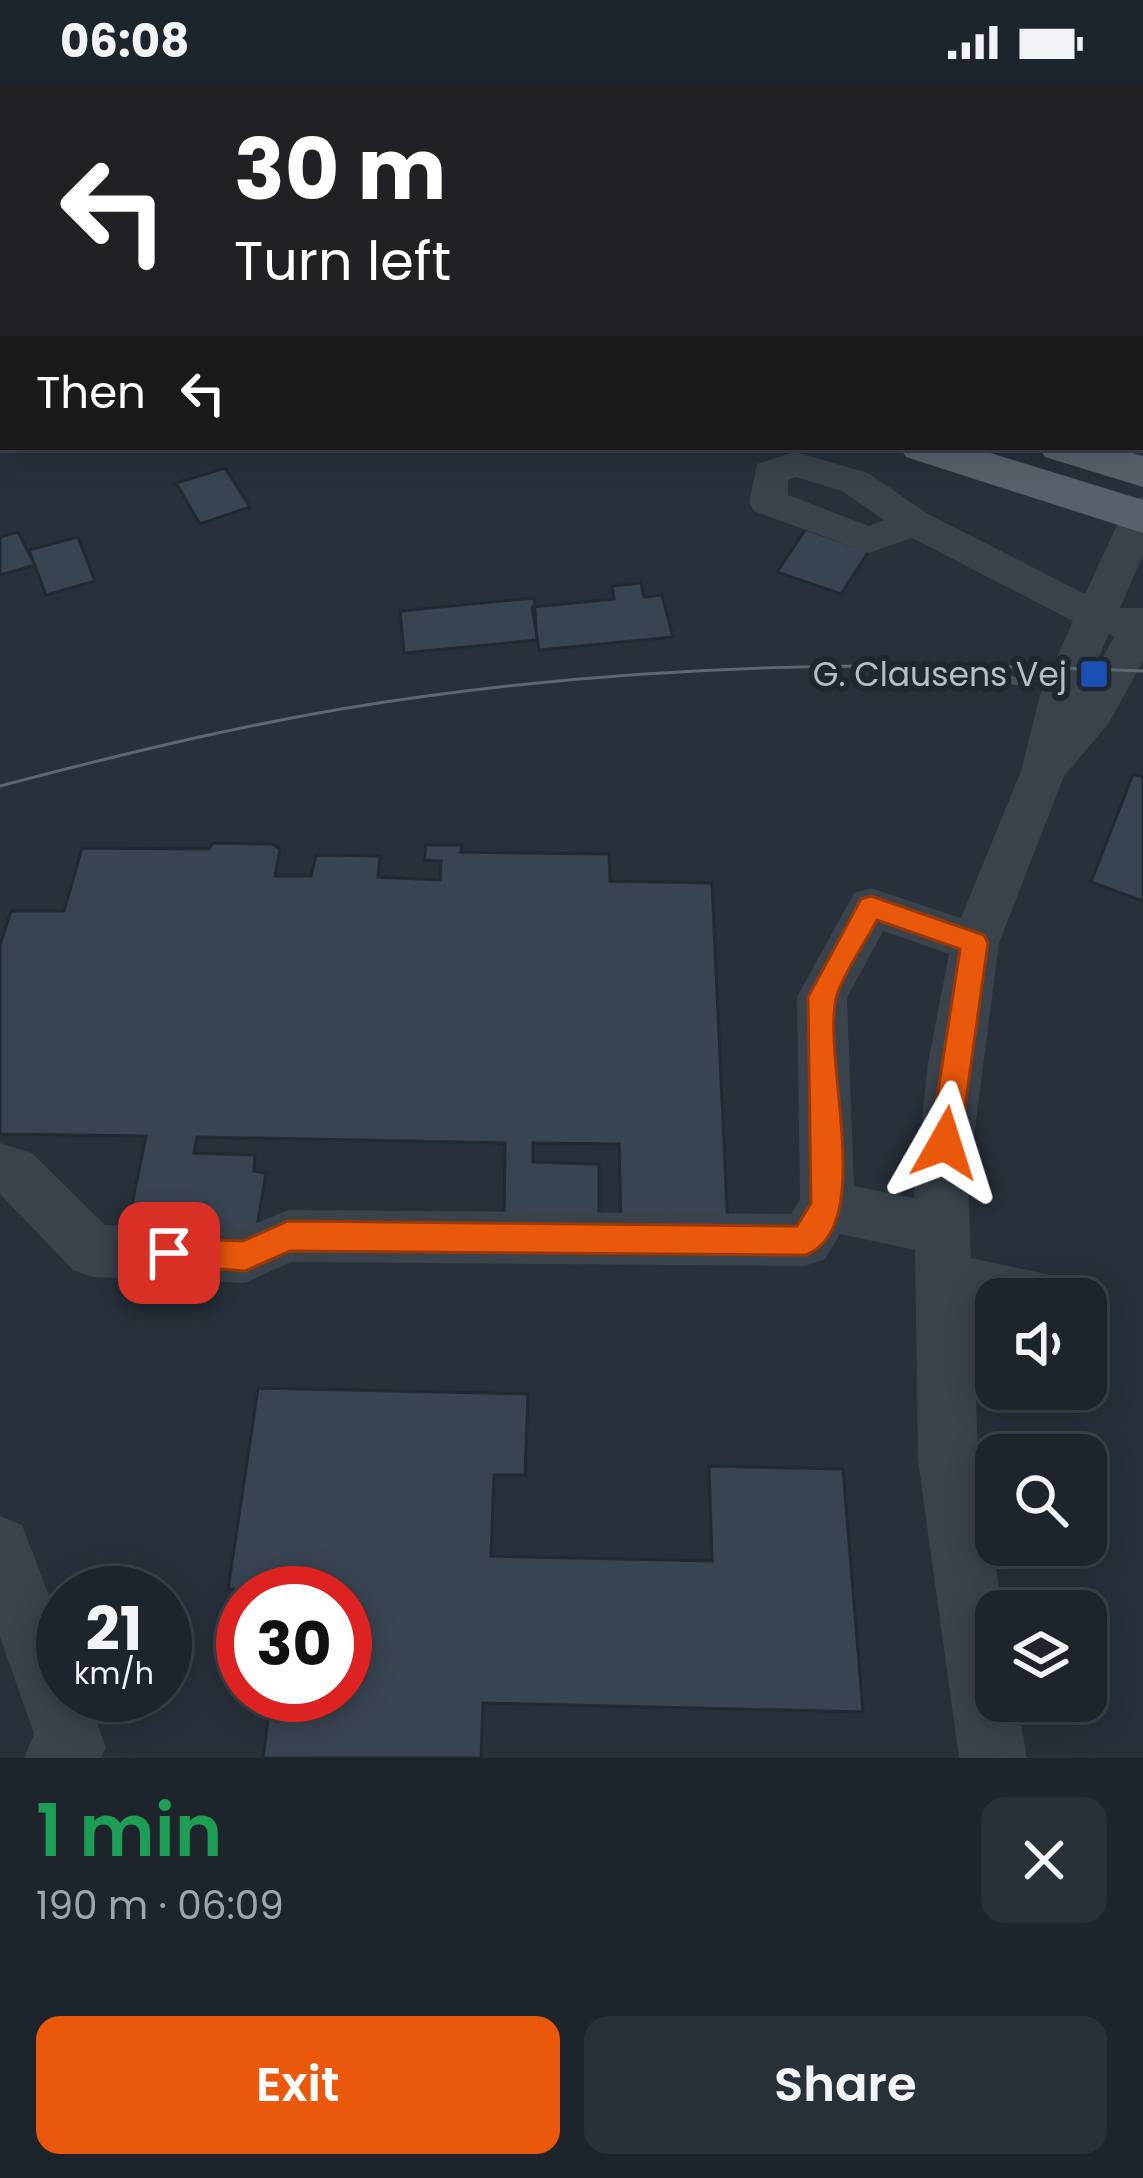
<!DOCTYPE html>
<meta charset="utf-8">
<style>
:root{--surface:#1d242c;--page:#2a3038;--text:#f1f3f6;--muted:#a0a4a9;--line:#3b4148;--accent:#ea580c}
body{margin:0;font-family:Poppins,sans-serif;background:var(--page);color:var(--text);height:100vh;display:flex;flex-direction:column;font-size:45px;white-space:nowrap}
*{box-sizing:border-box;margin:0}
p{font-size:39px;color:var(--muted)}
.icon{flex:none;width:66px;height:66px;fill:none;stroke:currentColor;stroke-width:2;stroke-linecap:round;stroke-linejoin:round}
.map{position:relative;height:1674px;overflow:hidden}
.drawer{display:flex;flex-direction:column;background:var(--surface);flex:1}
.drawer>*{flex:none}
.top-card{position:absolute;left:0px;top:0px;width:1143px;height:366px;box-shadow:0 6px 30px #0003,0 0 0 3px var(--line);background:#202124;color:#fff;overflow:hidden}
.controls{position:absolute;left:975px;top:1194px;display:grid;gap:24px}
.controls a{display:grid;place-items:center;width:132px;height:132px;border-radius:24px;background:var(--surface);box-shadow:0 6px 30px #0003,0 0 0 3px var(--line);font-size:60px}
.speed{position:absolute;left:36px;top:1482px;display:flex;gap:24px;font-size:60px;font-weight:700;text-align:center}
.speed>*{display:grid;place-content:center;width:156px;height:156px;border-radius:50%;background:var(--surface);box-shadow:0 6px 30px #0003,0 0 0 3px var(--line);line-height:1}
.speed small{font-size:30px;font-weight:400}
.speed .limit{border:18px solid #d22;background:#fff;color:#111}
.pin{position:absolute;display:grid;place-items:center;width:102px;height:102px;color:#fff;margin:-51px;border-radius:24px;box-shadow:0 6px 18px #0006}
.me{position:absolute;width:132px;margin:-66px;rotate:6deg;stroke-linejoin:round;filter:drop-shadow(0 0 9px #0008)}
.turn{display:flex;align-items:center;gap:42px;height:252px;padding:0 36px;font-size:54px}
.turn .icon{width:156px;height:156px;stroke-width:2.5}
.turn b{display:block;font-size:84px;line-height:102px}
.then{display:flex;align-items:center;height:114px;padding:0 36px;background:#0003;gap:24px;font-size:45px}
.round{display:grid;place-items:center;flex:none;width:126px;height:126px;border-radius:24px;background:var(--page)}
.head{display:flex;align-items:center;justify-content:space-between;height:204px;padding:0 36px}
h1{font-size:72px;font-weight:600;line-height:90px;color:#1e9e55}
.cta{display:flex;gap:24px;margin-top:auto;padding:24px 36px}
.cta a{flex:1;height:138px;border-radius:24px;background:var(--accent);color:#fff;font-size:48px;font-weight:600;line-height:138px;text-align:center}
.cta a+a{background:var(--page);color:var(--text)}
.status{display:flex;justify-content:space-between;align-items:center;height:84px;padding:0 60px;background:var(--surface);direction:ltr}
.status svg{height:33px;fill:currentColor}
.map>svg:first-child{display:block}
.building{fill:#394452;stroke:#212932;stroke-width:3}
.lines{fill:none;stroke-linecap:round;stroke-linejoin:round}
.path{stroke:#415354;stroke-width:8;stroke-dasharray:8 8;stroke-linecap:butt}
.minor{fill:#3a424b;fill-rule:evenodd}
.major{fill:#58616b;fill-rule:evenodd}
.tram{stroke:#5d6672;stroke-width:3}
.route{fill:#ea580c;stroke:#983908;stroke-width:3}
.transit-dot{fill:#1a4fb4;stroke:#1f2730;stroke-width:4.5}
.labels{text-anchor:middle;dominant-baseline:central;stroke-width:12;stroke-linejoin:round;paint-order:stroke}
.poi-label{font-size:33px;fill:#b6bdc7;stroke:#1f2730;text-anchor:end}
</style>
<div class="status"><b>06:08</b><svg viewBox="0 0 49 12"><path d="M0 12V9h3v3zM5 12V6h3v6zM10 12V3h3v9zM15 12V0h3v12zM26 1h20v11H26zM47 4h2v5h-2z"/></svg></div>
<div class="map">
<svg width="1143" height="1674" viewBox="0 0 1143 1674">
<rect width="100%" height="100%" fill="#27303b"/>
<path class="building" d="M287,0H455L452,3Z
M225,384L250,423L200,440L176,399Z
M806,445L869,467L841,510L777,488Z
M18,448L35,481L0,491V453Z
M78,453L95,497L46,511L29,466Z
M641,499L644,513L662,511L673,553L539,566L532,523L614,515L612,502Z
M534,514L537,556L404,569L400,527Z
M1133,690L1143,693V817L1091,798Z
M213,759L272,760L280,765L275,792H311L316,771L380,772L378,793L440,796L441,777L424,776L426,761H462L461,768L609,770L610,797L712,799L728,1146L621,1144L619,1060L533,1059V1078L599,1080V1140H504L505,1059L197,1053L194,1069L255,1071L254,1087L266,1089L256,1149L127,1145L146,1052L0,1050V861L11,827H64L82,764L209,765Z
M258,1304L528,1310L525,1391H494L491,1472L712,1477L709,1382L843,1385L863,1628L483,1619L481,1674H263L271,1611H345V1509L228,1505Z"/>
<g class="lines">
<path class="path" d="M979,590L1026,599"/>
<path class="minor" d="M860,0H897L899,3H862Z
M1140,91H1143V110H1140Z
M795,368L868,389L928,430L1085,510L1124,426L1129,417L1143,413V471L1120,524H1143V577L1109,639L1064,692L999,859L968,1098L971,1174L1074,1196L1082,1215H996V1232L973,1228L978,1376L1003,1527H996V1617H1017L1027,1674H959L918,1376L915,1166L840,1150L825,1175L805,1182L291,1178L245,1199L93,1193L73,1186L0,1110V1059L32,1069L105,1141L243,1145L288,1126L791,1130L800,1116L797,913L854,809L871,804L961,834L1021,687L1040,611L1073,537L912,454L869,469L754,427L749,418L757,380ZM796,393L842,407L884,436L869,442L788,411V396ZM1109,550L1114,553L1084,607ZM883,847L949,870L928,979L914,1114L854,1102L847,914Z
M0,1432L22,1441L63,1548V1611H86L106,1663L101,1674H24L34,1650L0,1553Z"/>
<path class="major" d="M0,35L3,36V58L0,57Z
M899,363H971L1143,416V449L906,373Z
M1038,363H1112L1143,372V403L1045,373Z"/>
<path class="tram" d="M0,702C141,665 282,631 427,612C665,579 903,577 1143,587"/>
</g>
<path class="route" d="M871,812L984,851L988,859L960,1059L956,1068L945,1072L934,1068L930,1059L960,865L877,836C865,860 845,886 837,911C820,970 878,1143 806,1171L290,1167L245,1187L158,1180L153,1169L158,1158L169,1154L243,1157L288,1137L797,1142L811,1119L808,913L861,815Z"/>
<rect class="transit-dot" x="1079" y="575" width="30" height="30" rx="6"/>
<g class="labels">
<g class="poi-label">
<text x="1067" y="590">G. Clausens Vej</text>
</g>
</g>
</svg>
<div class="controls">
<a><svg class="icon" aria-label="sound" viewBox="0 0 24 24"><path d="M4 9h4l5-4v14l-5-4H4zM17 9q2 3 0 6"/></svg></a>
<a><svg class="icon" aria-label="search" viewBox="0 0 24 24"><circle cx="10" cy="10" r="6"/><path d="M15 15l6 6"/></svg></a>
<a><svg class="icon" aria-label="layers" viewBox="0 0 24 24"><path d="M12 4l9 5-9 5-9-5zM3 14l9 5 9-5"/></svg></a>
</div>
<div class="speed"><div>21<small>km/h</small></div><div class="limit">30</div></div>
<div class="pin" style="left:169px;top:1169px;background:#d93025"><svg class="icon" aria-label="arrive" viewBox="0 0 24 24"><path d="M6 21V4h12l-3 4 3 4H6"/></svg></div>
<svg class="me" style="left:945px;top:1059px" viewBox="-20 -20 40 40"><path d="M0-17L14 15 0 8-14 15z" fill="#ea580c" stroke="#fff" stroke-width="4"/></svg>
<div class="top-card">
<div class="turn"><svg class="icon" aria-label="left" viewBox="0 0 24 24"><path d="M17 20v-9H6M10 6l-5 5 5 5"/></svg><div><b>30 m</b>Turn left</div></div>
<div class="then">Then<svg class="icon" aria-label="left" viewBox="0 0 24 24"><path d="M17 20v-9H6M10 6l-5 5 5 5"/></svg></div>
</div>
</div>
<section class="drawer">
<div class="head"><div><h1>1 min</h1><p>190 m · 06:09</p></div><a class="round"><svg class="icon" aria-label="close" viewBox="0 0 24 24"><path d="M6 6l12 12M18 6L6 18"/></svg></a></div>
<div class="cta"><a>Exit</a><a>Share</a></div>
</section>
